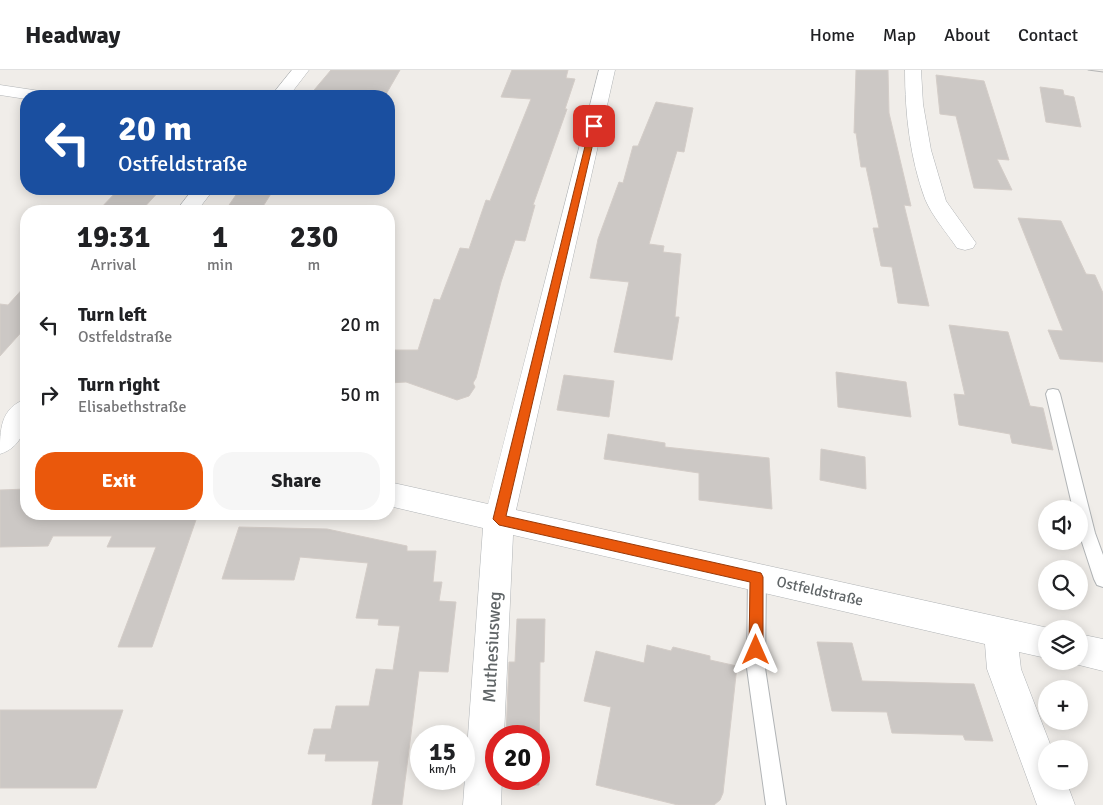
<!DOCTYPE html>
<meta charset="utf-8">
<style>
:root{--surface:#fff;--page:#f6f6f6;--text:#202124;--muted:#757577;--line:#e0e0e0;--accent:#ea580c}
body{margin:0;font-family:Signika,sans-serif;background:var(--page);color:var(--text);height:100vh;display:flex;flex-direction:column;font-size:19px;white-space:nowrap}
*{box-sizing:border-box;margin:0}
p{font-size:16px;color:var(--muted)}
.icon{flex:none;width:28px;height:28px;fill:none;stroke:currentColor;stroke-width:2;stroke-linecap:round;stroke-linejoin:round}
.map{position:relative;flex:1;overflow:hidden}
.panel{position:absolute;left:20px;top:135px;width:375px;height:315px;display:flex;flex-direction:column;background:var(--surface);border-radius:20px;box-shadow:0 2px 12px #0003}
.panel>*{flex:none}
.top-card{position:absolute;left:20px;top:20px;width:375px;height:105px;border-radius:20px;box-shadow:0 2px 12px #0003;background:#1a4fa0;color:#fff;overflow:hidden}
.tools{position:absolute;left:1038px;top:430px;display:grid;gap:10px}
.tools a{display:grid;place-items:center;width:50px;height:50px;border-radius:50%;background:var(--surface);box-shadow:0 2px 12px #0003;font-size:25px}
.speed{position:absolute;left:410px;top:655px;display:flex;gap:10px;font-size:25px;font-weight:700;text-align:center}
.speed>*{display:grid;place-content:center;width:65px;height:65px;border-radius:50%;background:var(--surface);box-shadow:0 2px 12px #0003;line-height:1}
.speed small{font-size:12px;font-weight:400}
.speed .limit{border:8px solid #d22;background:#fff;color:#111}
.pin{position:absolute;display:grid;place-items:center;width:42px;height:42px;color:#fff;margin:-21px;border-radius:10px;box-shadow:0 2px 8px #0006}
.me{position:absolute;width:55px;margin:-28px;rotate:0deg;stroke-linejoin:round;filter:drop-shadow(0 0 4px #0008)}
.turn{display:flex;align-items:center;gap:18px;height:105px;padding:0 15px;font-size:22px}
.turn .icon{width:65px;height:65px;stroke-width:2.5}
.turn b{display:block;font-size:35px;line-height:42px}
.eta{display:flex;justify-content:space-evenly;align-items:center;height:85px;text-align:center}
.eta b{font-size:30px;font-weight:700;line-height:35px}
.primary-button{display:flex;gap:10px;margin-top:auto;padding:10px 15px}
.primary-button a{flex:1;height:58px;border-radius:20px;background:var(--accent);color:#fff;font-size:20px;font-weight:700;line-height:58px;text-align:center}
.primary-button a+a{background:var(--page);color:var(--text)}
ul{padding:0;list-style:none}
li{display:flex;align-items:center;gap:15px;height:70px;padding:0 15px}
li div{flex:1}
li b{display:block;font-size:19px}
li em{font-style:normal}
header{display:flex;align-items:center;gap:30px;box-sizing:border-box;height:70px;padding:0 25px;background:var(--surface);border-bottom:1px solid var(--line)}
header strong{font-size:24px}
nav{display:flex;gap:28px;margin-inline-start:auto;font-size:18px}
.map>svg:first-child{display:block}
.building{fill:#ccc8c5;stroke:#d4cdc8}
.lines{fill:none;stroke-linecap:round;stroke-linejoin:round}
.service-casing{stroke:#b1b4b6;stroke-width:2}
.minor-casing{stroke:#b1b4b6;stroke-width:1}
.service{fill:#fff;fill-rule:evenodd}
.minor{fill:#fff;fill-rule:evenodd}
.tram{stroke:#b4b5b5;stroke-width:1}
.route{fill:#ea580c;stroke:#983908}
.labels{text-anchor:middle;dominant-baseline:central;stroke-width:4.5;stroke-linejoin:round;paint-order:stroke}
.street-label{font-size:15px;fill:#606567;stroke:#fff}
.near-street-label{font-size:18px;fill:#606567;stroke:#fff}
</style>
<header>
<strong>Headway</strong>
<nav><a>Home</a><a>Map</a><a>About</a><a>Contact</a></nav>
</header>
<div class="map">
<svg width="1103" height="735" viewBox="0 0 1103 735">
<rect width="100%" height="100%" fill="#f0ede9"/>
<path class="building" d="M331,0H400L385,26H309Z
M512,0H568L566,8L575,9L565,39H567L533,135H535L525,171L515,170L501,212L476,308L473,313L475,317L469,326L457,330L406,312L389,313V280H418L434,229L440,230L460,178L469,179L486,130L490,131L531,29L501,27Z
M856,0H888L889,43L911,136L904,135L929,236L898,233L892,197L881,196L873,158H879L866,97H861L856,63H854Z
M936,5L984,11L1009,90L997,89L1012,120L974,118L956,46L940,44Z
M1040,17L1063,20L1064,25L1074,27L1081,57L1046,52Z
M656,32L693,38L684,82L677,81L649,174L664,176L663,182L681,184L675,247H679L672,290L614,282L629,212L590,208L598,169L619,112L623,113L633,76H638Z
M119,119H161L141,141H98Z
M240,119H274L260,141H225Z
M1018,148L1061,151L1086,204L1095,205L1103,223V292L1060,289L1048,260L1063,261Z
M26,215V257L0,286V234L8,235Z
M949,255L1008,262L1030,336L1043,338L1053,380L1012,373L1010,364L959,355L954,324L965,325Z
M836,302L906,312L911,347L838,337Z
M564,305L614,311L609,347L557,340Z
M608,364L665,373V377L769,388L772,439L699,430V403L604,389Z
M821,379L865,387L866,419L820,410Z
M26,419V444H198L152,577H118L156,477H107L112,466H53L48,476L0,477V420Z
M239,457L327,459L407,476V481H436L433,512H442L439,531L456,532L448,602L419,601L402,735H372L379,691H325L326,684H308L314,659H331L336,636H369L376,599L393,600L400,556L378,555L379,549L356,548L368,493L300,487L294,510L222,509Z
M517,549H545L544,592H540L539,704V666H506L509,592H515Z
M817,572L852,573L862,611L974,614L993,671L965,670L963,665L892,663L887,642L832,641Z
M647,575L671,581L673,577L710,586V590L737,596L723,723L720,730L714,735H678L596,715L611,637L584,631L596,581L644,593Z
M0,640H123L96,718H0Z
M504,709H539V715H504Z"/>
<g class="lines">
<defs>
<path id="service" d="M1053,319L1058,320L1060,324L1095,463L1103,485V517L1097,515L1094,509L1079,463V439H1073L1046,324L1048,320Z
M757,499L763,501L766,507L765,598L786,735H766L747,598L748,507L751,501Z"/>
<path id="minor" d="M292,0H309L289,26H271Z
M599,0H615L516,440L1053,559H1046V588L1019,582L1021,599L1052,679H1046V711H1066L1075,735H1037L987,599L985,574L513,465L504,666H496V709H502L501,735H463L483,458L389,436V412L488,434Z
M905,0H921L923,34L931,80L946,131L976,173L973,178L965,180L957,178C947,163 932,146 925,129C910,88 905,44 905,0Z
M0,15L40,21L46,22L49,26H26V29L0,25Z
M193,119H214L197,141H176Z
M26,329C28,352 25,376 0,384C0,360 0,338 26,329Z
M1079,564L1103,569V601L1067,592L1079,591Z"/>
</defs>
<use href="#service" class="service-casing"/>
<use href="#minor" class="minor-casing"/>
<use href="#service" class="service"/>
<use href="#minor" class="minor"/>
<path class="tram" d="M1088,0L1103,2"/>
</g>
<path class="route" d="M594,54L597,56L506,446L761,503L763,507V580L761,585L756,587L751,585L749,580L750,512L499,455L493,449L590,56Z"/>
<g class="labels">
<g class="street-label">
<text transform="translate(820 521) rotate(13)">Ostfeldstraße</text>
</g>
<g class="near-street-label">
<text transform="translate(492 577) rotate(-87)">Muthesiusweg</text>
</g>
</g>
</svg>
<div class="tools">
<a><svg class="icon" aria-label="sound" viewBox="0 0 24 24"><path d="M4 9h4l5-4v14l-5-4H4zM17 9q2 3 0 6"/></svg></a>
<a><svg class="icon" aria-label="search" viewBox="0 0 24 24"><circle cx="10" cy="10" r="6"/><path d="M15 15l6 6"/></svg></a>
<a><svg class="icon" aria-label="layers" viewBox="0 0 24 24"><path d="M12 4l9 5-9 5-9-5zM3 14l9 5 9-5"/></svg></a>
<a>+</a>
<a>−</a>
</div>
<div class="speed"><div>15<small>km/h</small></div><div class="limit">20</div></div>
<div class="pin" style="left:594px;top:56px;background:#d93025"><svg class="icon" aria-label="arrive" viewBox="0 0 24 24"><path d="M6 21V4h12l-3 4 3 4H6"/></svg></div>
<svg class="me" style="left:756px;top:580px" viewBox="-20 -20 40 40"><path d="M0-17L14 15 0 8-14 15z" fill="#ea580c" stroke="#fff" stroke-width="4"/></svg>
<div class="top-card">
<div class="turn"><svg class="icon" aria-label="left" viewBox="0 0 24 24"><path d="M17 20v-9H6M10 6l-5 5 5 5"/></svg><div><b>20 m</b>Ostfeldstraße</div></div>
</div>
<section class="panel">
<div class="eta">
<div><b>19:31</b><p>Arrival</p></div>
<div><b>1</b><p>min</p></div>
<div><b>230</b><p>m</p></div>
</div>
<ul>
<li><svg class="icon" aria-label="left" viewBox="0 0 24 24"><path d="M17 20v-9H6M10 6l-5 5 5 5"/></svg><div><b>Turn left</b><p>Ostfeldstraße</p></div><em>20 m</em></li>
<li><svg class="icon" aria-label="right" viewBox="0 0 24 24"><path d="M7 20v-9h11M14 6l5 5-5 5"/></svg><div><b>Turn right</b><p>Elisabethstraße</p></div><em>50 m</em></li>
</ul>
<div class="primary-button"><a>Exit</a><a>Share</a></div>
</section>
</div>
